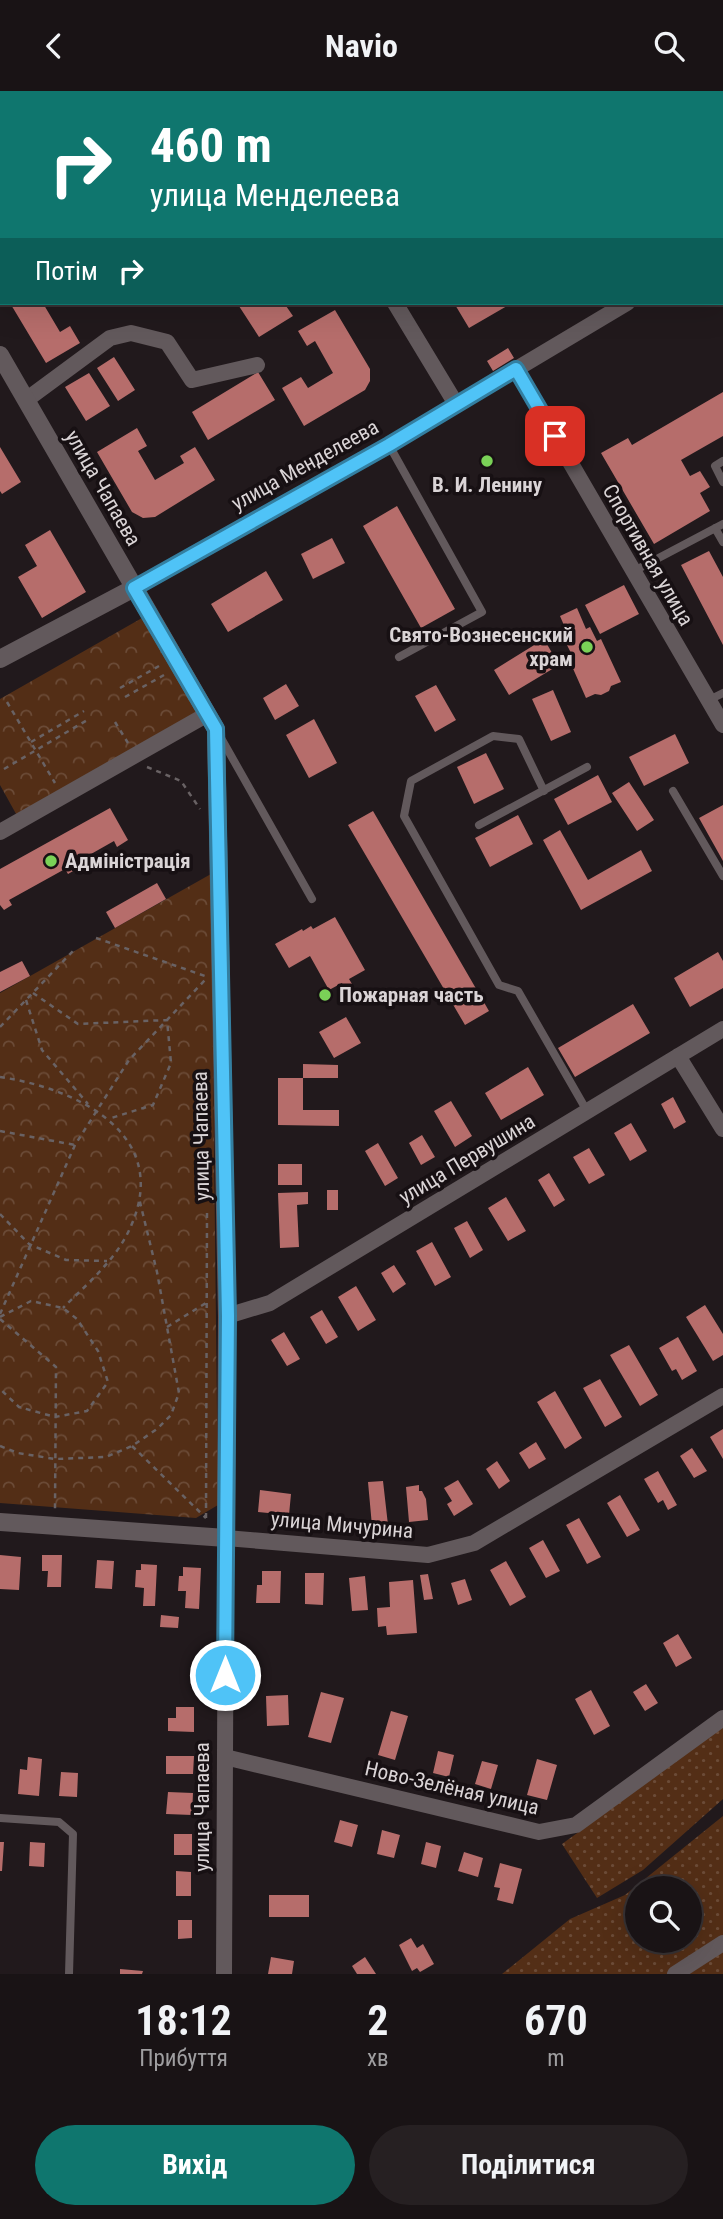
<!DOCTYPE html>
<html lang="uk">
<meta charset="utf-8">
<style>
:root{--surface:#191315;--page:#262022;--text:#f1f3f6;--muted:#9f9ea0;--line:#373234;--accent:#0f766e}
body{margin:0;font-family:"Roboto Condensed",sans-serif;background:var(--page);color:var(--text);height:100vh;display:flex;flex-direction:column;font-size:26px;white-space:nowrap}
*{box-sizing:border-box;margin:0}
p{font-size:23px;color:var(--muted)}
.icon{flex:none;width:38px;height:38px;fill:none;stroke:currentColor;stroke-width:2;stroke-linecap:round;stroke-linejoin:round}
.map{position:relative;height:1883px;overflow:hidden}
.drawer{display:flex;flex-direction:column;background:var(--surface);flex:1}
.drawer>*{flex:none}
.top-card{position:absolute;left:0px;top:0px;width:724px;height:214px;box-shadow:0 7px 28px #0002,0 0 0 2px var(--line);background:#0f766e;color:#fff;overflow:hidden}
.fabs{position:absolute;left:625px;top:1785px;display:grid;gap:14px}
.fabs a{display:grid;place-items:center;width:77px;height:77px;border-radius:50%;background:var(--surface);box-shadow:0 7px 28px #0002,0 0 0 2px var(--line);font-size:35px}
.pin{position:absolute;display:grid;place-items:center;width:60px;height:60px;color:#fff;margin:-30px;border-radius:14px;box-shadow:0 4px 10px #0006}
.me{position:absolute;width:77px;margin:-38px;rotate:0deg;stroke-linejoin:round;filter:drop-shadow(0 0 5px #0008)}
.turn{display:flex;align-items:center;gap:24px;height:147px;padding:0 35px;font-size:32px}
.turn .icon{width:91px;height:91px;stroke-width:2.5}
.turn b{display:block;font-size:49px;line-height:60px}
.then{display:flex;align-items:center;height:66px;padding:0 35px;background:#0003;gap:14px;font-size:26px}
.eta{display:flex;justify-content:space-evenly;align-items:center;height:119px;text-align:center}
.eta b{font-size:42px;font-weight:700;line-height:49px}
.button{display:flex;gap:14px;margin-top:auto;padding:14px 35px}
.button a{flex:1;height:80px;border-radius:42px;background:var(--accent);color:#fff;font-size:28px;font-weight:700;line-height:80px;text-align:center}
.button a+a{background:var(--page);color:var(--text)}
header{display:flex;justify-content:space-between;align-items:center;height:91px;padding:0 35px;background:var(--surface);font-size:32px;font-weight:700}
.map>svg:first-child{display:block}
.park{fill:url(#park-crowns)}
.garden{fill:url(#garden-dots);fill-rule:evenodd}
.building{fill:#b66d6b}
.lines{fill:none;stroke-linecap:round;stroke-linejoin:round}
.path{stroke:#696264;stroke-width:2.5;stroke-dasharray:5 5;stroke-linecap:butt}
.lane{stroke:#62595c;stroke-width:8}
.street{stroke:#62595c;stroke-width:16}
.secondary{stroke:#62595c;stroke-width:18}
.route-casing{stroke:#337fa1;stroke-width:18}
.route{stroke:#4fc3f7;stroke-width:12}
.poi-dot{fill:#7ad157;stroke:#171013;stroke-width:2.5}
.labels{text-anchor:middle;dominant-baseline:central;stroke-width:7;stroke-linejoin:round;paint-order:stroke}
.street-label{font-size:21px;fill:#dad4d6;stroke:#171013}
.poi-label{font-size:21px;font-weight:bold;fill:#dad4d6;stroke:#171013;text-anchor:start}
</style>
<header><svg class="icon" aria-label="back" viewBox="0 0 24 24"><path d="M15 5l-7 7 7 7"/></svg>Navio<svg class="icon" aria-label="search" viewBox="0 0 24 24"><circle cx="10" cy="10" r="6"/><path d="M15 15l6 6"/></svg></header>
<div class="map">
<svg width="723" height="1883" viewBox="0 0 723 1883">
<defs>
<pattern id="park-crowns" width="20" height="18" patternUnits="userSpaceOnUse" patternTransform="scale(1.75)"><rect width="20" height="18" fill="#532e16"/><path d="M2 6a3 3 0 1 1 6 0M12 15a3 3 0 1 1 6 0" fill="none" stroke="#6b4b37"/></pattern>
<pattern id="garden-dots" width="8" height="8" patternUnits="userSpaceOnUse" patternTransform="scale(1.75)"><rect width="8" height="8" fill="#532e16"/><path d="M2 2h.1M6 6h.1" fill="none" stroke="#6b4b37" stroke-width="1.8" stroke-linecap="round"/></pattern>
</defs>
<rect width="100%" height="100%" fill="#21191c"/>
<path class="park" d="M149,523L206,624L20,730L0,694V608Z
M211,783L218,1414L196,1427L0,1412V902Z"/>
<path class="garden" d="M723,1636V1708L643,1779L597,1807L562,1753Z
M723,1725V1846L669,1883H502L570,1828L625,1804ZM637,1797H690V1850H637Z
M723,1860V1883H689Z"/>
<path class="building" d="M10,212H47L44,214L60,241L70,235L80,252L46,272Z
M237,212H284L293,225L259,246Z
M454,212H512L469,237Z
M335,219L370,278V290L365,299L304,335L282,297L301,286L308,297L333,282L315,250L307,255L298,240Z
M508,257L514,267L493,280L487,270Z
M114,266L135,299L118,310L97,277Z
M258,281L275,309L208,349L192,321Z
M89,282L110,315L86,330L65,296Z
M723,301V345L681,369L690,385L700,380L710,396L700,402L710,420L654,453L601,362L628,347L632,354Z
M137,337L147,355L138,360L155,389L184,372L180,365L195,356L215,389L155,426L143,427L132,421L97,361Z
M0,356L21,391L2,403L0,400Z
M397,415L455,518L421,537L363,435Z
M50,439L86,501L42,527L18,486L37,475L25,454Z
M332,447L345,472L313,488L301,463Z
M709,460L723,486V554L681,474Z
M266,480L283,509L228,541L211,513Z
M624,494L639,523L600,543L585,514Z
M577,517L586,538L590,536L597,550L601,548L621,591L611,595L609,600L601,604L595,603L586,607L567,564L571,562L564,548L569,546L560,525Z
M544,548L559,574L509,604L494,579Z
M286,593L299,615L275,629L263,607Z
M436,594L456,629L435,641L415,605Z
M553,599L571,641L551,650L532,608Z
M314,628L337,672L309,687L286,644Z
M675,643L689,672L644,695L629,666Z
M486,662L504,698L474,713L457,676Z
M598,684L612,711L568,734L554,708Z
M629,691L654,729L637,740L612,702Z
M723,714V770L699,727Z
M110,717L128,749L117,756L114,750L84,767L87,772L68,783L65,778L9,809L12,814L4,819L0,814V778Z
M373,720L489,920L465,934L348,734Z
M518,724L533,753L490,776L475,747Z
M560,739L588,789L641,759L652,780L581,819L543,749Z
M157,792L166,808L115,837L106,821Z
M335,826L365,879L349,888L352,893L344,897L342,892L329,899L310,865L289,877L275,853L302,838L303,840L311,835L313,838Z
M718,861L723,870V897L690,916L674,887Z
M22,870L30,885L0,901V881Z
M633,913L650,942L575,986L558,957Z
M346,926L361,952L334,967L319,941Z
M303,973L338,974V987H303V1019H339V1035L278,1034V987H303Z
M528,976L544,1004L501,1029L485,1002Z
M673,1006L686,1031L674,1038L661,1013Z
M451,1010L472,1045L455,1056L434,1020Z
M631,1032L647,1060L630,1070L614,1042Z
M422,1044L435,1066L421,1074L409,1052Z
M378,1052L398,1087L385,1095L365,1060Z
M589,1057L605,1084L589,1093L573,1066Z
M278,1073H302V1094H278Z
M549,1082L565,1109L554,1116L538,1089Z
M327,1099H338V1119H327Z
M308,1101V1113L297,1114L299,1156L280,1157L278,1102Z
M506,1106L526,1140L508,1150L488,1117Z
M467,1130L483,1159L470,1167L454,1137Z
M432,1151L451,1186L435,1195L416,1160Z
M394,1174L406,1193L393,1202L381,1182Z
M356,1195L376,1229L358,1240L338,1206Z
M705,1214L723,1243V1264L713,1270L686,1226Z
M322,1219L338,1246L326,1253L310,1226Z
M284,1241L300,1268L287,1275L271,1249Z
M678,1246L697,1280L682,1289L676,1278L672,1280L659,1257Z
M629,1254L658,1304L640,1315L610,1264Z
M600,1288L622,1326L605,1336L583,1297Z
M555,1300L582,1347L565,1358L537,1311Z
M723,1338V1368L710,1346Z
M536,1351L546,1368L529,1378L519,1362Z
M692,1357L707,1380L694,1387L680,1365Z
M497,1370L510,1390L499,1398L486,1378Z
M658,1380L677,1414L668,1419L663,1409L658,1412L644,1388Z
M458,1389L473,1413L454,1425L447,1413L452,1410L444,1397Z
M383,1390L388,1434L372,1435L368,1391Z
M419,1394V1400H422L426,1408L428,1429L409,1431L406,1396Z
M260,1399L291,1403L289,1424L258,1421Z
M620,1404L640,1439L627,1446L607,1412Z
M579,1427L601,1466L587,1473L566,1434Z
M543,1449L560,1480L546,1487L529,1457Z
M0,1464L21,1466L19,1499L0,1498Z
M42,1464H62L61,1496H47L48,1480H42Z
M97,1469L114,1470L112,1498L95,1497Z
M506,1470L526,1506L510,1515L490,1479Z
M141,1473L157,1474L155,1515H143L144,1497L135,1496L136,1479H141Z
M183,1476L201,1477L199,1518L185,1517L186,1500H178L179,1485H183Z
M262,1480H281L280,1512H256L257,1494H262Z
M305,1482H324L323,1514L305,1513Z
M428,1483L433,1508L424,1509L420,1484Z
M365,1485L368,1519L352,1520L349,1487Z
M465,1488L472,1509L458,1514L451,1492Z
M413,1489L417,1542L387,1544L386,1535L378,1536L377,1517L390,1516L389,1491Z
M161,1524L179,1526L178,1537L160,1536Z
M678,1543L692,1567L676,1576L663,1552Z
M646,1593L658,1612L645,1620L633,1601Z
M591,1599L610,1635L594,1644L575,1608Z
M321,1601L344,1607L331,1652L308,1646Z
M288,1604L289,1634L267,1635L266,1605Z
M176,1616H194V1641L168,1640V1627H176Z
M391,1620L408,1625L395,1669L378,1664Z
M438,1660L454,1664L449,1686L433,1682Z
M166,1665H194L193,1683H166Z
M28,1666L42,1668L39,1705L18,1703L20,1678L27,1679Z
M537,1668L557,1674L547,1709L527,1704Z
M482,1670L498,1674L491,1698L475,1693Z
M61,1681L78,1682L77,1706L59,1705Z
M168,1701L193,1702L192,1724L166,1723Z
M340,1729L358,1734L352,1756L334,1751Z
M382,1739L400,1744L394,1767L377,1763Z
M174,1743H192V1764H174Z
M0,1751H4L2,1780H0Z
M30,1751L45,1752L44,1776L29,1775Z
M426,1751L441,1755L436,1777L421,1773Z
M464,1761L483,1767L478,1786L458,1780Z
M500,1772L522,1778L513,1813L497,1809L500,1797L494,1796Z
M176,1780L191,1781V1805H176Z
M269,1804H309V1826H269Z
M178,1829H192V1847L178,1848Z
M411,1847L417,1857L423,1853L434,1873L420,1881L417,1877L412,1880L399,1854Z
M271,1866L294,1870L292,1883H268Z
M365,1866L376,1883H357L352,1875Z
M120,1878L143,1880L142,1883H120Z"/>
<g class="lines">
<path class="path" d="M120,597L159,575
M125,606L164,584
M7,611L55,692
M115,631L128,652
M31,651L84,620
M147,676L181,690L200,718
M4,678L89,628
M96,847L205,885
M33,902L78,933L167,929L171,972L153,1014L108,1028
M26,909L42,959L88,1013
M0,936L73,860
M0,986C75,997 172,1042 131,1135C117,1168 88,1192 63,1217
M0,1040L75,1054
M0,1123L29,1153L66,1169L107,1170
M0,1223L75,1054L129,969L205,889
M0,1226L31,1210L63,1217L77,1228L98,1260L108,1291L87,1320L55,1326L19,1316L0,1298
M0,1228L56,1276L55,1419
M167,1236L206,1212
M0,1355L18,1362L55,1368L106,1366L132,1355L157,1338L171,1324L179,1302L157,1181L139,1107
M132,1355L206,1427
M206,1427L207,1122"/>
<path class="lane" d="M624,0L626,2
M723,184V185
M389,354L482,521L399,566
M723,370L715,375L723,391
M715,437L723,451
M634,480L723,433
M709,609L723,602
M221,647L312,808
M544,700L519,648L493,645L411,690L404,725L499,894L518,900L587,1020
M673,700L723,785
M479,734L587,676
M0,1727L59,1731L73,1743L69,1883"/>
<path class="street" d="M147,0L148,2
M268,0L269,2
M0,102L2,105
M723,156V155
M0,180L2,178
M395,212L456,313
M516,278L723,634
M26,309L110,247L131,242L167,251L192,289L257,274
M134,497L389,354L627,212
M0,741L206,624
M678,965L723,1038
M227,1225L270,1212L723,938
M225,1666L539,1741L576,1734L723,1627
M224,1883L226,1447L428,1464L474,1452L723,1305
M675,1883L723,1852"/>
<path class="secondary" d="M0,264L216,638L227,1225L226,1447L0,1431
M0,568L134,497"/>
</g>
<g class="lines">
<defs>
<path id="route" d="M225,1584L228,1225L216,638L134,497L389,354L516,278L555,345"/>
</defs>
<use href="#route" class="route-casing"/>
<use href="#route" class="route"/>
</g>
<g class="poi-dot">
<circle cx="487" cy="370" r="7"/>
<circle cx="587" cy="556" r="7"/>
<circle cx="51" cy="770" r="7"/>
<circle cx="325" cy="904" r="7"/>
</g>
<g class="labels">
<g class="street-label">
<text transform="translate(305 374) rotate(-29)">улица Менделеева</text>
<text transform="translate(103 397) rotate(60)">улица Чапаева</text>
<text transform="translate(648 464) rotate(60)">Спортивная улица</text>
<text transform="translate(201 1045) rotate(-91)">улица Чапаева</text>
<text transform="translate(467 1068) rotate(-31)">улица Первушина</text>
<text transform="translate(342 1434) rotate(5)">улица Мичурина</text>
<text transform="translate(452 1697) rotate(13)">Ново-Зелёная улица</text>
<text transform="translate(202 1716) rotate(-90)">улица Чапаева</text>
</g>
<g class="poi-label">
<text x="487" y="394" text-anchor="middle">В. И. Ленину</text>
<text x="573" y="544" text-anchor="end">Свято-Вознесенский<tspan x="573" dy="24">храм</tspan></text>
<text x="65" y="770">Адміністрація</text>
<text x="339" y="904">Пожарная часть</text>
</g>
</g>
</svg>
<div class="fabs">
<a><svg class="icon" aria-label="search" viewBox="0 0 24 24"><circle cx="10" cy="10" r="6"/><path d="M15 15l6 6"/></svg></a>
</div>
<div class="pin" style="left:555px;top:345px;background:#d93025"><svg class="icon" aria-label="arrive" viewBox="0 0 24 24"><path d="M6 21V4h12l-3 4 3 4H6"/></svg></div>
<svg class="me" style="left:225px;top:1584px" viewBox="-20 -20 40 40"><circle r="17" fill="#4fc3f7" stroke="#fff" stroke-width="3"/><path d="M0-11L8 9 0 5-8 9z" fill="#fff"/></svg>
<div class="top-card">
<div class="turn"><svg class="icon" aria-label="right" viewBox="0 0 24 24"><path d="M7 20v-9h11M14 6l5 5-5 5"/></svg><div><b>460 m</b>улица Менделеева</div></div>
<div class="then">Потім<svg class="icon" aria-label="right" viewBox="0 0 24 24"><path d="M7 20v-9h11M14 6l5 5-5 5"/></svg></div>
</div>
</div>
<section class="drawer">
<div class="eta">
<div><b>18:12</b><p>Прибуття</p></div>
<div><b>2</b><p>хв</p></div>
<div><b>670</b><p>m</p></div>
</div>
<div class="button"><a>Вихід</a><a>Поділитися</a></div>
</section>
